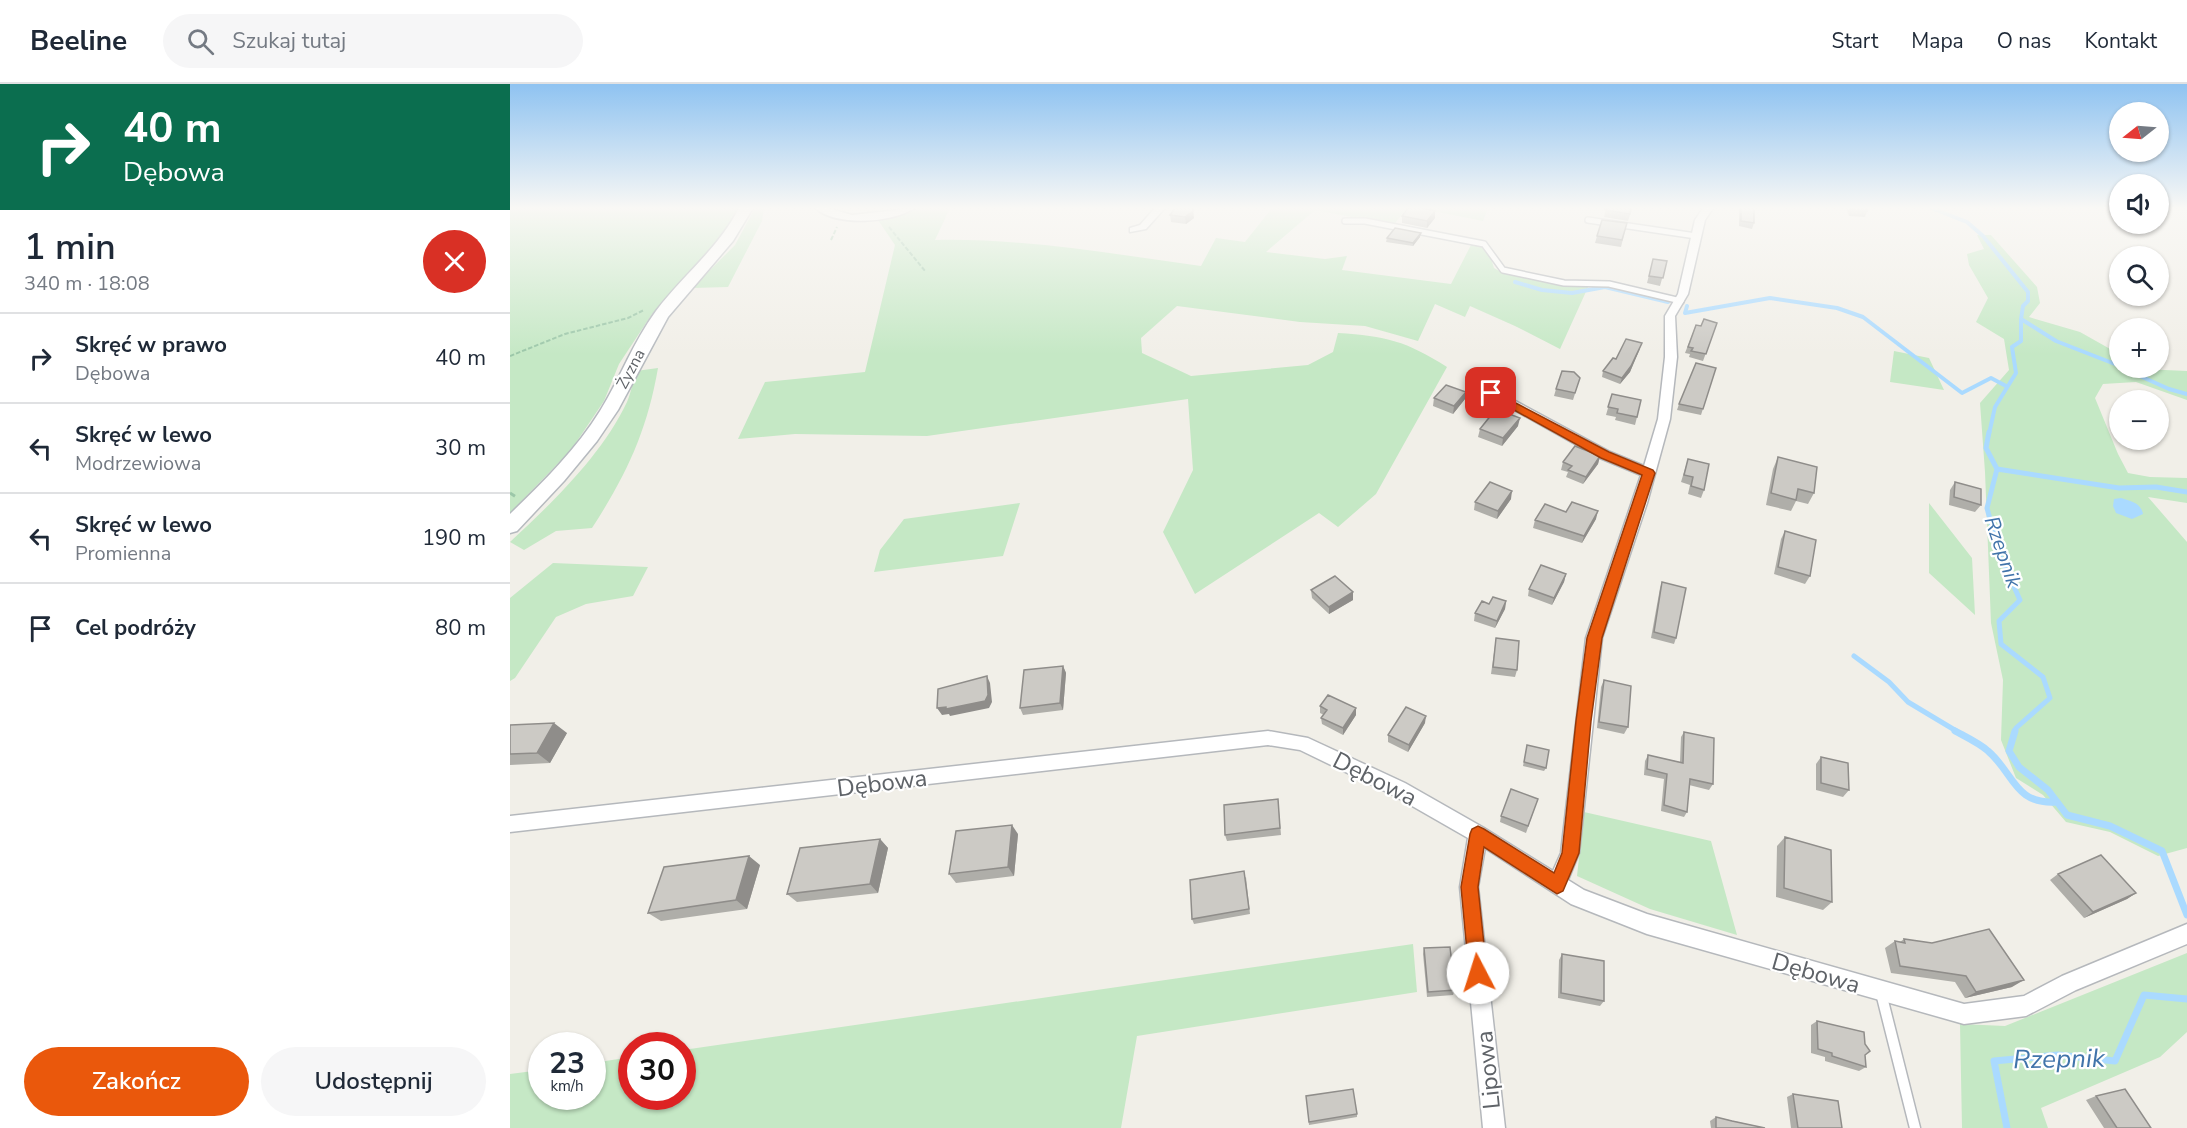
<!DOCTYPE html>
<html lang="pl">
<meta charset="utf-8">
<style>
:root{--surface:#fff;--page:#f6f6f7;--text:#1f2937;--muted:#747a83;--line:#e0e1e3;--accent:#ea580c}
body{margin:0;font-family:"Nunito Sans",sans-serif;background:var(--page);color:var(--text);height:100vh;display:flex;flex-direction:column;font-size:22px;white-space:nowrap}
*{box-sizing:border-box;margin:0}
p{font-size:20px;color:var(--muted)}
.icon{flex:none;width:33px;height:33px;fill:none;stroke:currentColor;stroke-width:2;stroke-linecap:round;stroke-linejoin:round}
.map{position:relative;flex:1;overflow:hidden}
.details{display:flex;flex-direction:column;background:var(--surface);width:510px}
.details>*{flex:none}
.guide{background:#0b6e4f;color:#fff;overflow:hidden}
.needle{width:39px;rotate:253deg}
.fabs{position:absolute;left:1599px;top:18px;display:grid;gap:12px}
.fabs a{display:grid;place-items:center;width:60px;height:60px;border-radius:50%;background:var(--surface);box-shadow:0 2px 4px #0004;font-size:30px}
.speed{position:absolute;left:18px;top:948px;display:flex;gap:12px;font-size:30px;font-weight:700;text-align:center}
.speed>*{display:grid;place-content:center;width:78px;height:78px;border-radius:50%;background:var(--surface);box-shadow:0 2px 4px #0004;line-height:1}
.speed small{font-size:15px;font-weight:400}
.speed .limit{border:9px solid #d22;background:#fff;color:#111}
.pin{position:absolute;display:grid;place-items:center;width:51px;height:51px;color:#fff;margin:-26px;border-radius:12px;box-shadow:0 3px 9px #0006}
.me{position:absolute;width:66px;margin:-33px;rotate:355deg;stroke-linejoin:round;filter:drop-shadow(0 0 4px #0008)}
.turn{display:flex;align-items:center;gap:21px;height:126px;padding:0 24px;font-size:27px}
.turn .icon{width:78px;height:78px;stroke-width:2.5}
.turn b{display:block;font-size:42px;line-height:51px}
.round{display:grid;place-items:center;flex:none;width:63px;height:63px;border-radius:32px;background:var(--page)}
.summary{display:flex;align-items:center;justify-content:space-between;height:102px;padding:0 24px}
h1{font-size:36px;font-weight:600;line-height:45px}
.cta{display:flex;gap:12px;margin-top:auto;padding:12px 24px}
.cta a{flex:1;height:69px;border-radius:36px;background:var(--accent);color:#fff;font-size:24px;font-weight:600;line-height:69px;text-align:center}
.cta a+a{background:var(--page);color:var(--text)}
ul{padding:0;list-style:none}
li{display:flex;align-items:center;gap:18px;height:90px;padding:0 24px;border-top:2px solid var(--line)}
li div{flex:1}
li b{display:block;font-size:22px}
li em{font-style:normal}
header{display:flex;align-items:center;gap:36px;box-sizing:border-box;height:84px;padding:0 30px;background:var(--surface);border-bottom:2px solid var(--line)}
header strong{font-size:28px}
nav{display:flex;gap:33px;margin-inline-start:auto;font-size:21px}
.search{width:420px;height:54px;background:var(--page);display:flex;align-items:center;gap:15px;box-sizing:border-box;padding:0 21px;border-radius:33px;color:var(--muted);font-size:22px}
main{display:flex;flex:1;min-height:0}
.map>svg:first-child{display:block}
.green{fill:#c5e8c5}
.water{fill:#aadaff}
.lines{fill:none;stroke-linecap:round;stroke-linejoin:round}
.stream-far2{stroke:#aadaff;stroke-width:4}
.stream-far1{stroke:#aadaff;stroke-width:5}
.stream{stroke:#aadaff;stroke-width:7}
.lane-far1-casing{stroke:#b5b8bc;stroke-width:8}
.lane-casing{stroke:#b5b8bc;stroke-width:13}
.street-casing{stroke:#b5b8bc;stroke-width:3}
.secondary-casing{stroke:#b6babf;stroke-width:3}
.path-far1{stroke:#9cc7a9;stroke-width:2;stroke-dasharray:4.5 2;stroke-linecap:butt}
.path{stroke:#9cc7a9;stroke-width:3;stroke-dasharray:6 3;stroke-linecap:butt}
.lane-far1{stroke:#fff;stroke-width:5}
.lane{stroke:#fff;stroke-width:10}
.street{fill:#fff;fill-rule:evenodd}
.secondary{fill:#fff;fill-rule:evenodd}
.wall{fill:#afaea9}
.shaded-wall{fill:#8f8d8a}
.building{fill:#cccac5;stroke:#8f8d8a;stroke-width:1.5}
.route{fill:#ea580c;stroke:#983908;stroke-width:1.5}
.labels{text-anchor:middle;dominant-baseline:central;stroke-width:4.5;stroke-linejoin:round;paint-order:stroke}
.far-street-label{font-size:16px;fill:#5f6368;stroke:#fff}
.water-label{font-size:21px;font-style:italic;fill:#4174aa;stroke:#fff}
.near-street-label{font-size:24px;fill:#5f6368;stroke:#fff}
.near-water-label{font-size:26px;font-style:italic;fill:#4174aa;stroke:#fff}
</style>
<header>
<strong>Beeline</strong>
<div class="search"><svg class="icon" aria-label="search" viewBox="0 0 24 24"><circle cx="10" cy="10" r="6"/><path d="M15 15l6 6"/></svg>Szukaj tutaj</div>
<nav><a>Start</a><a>Mapa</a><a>O nas</a><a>Kontakt</a></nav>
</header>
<main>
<section class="details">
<div class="guide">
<div class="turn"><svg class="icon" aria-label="right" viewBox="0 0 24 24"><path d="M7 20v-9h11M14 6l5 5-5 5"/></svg><div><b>40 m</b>Dębowa</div></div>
</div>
<div class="summary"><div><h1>1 min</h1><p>340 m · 18:08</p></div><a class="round" style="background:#d93025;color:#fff"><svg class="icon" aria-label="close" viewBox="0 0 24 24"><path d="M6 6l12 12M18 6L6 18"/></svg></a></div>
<ul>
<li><svg class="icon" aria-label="right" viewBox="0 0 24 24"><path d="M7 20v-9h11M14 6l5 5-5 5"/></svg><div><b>Skręć w prawo</b><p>Dębowa</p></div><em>40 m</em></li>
<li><svg class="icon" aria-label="left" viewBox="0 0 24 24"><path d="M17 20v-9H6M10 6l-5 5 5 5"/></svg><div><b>Skręć w lewo</b><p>Modrzewiowa</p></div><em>30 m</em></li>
<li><svg class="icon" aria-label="left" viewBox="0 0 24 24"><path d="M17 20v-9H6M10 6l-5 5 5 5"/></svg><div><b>Skręć w lewo</b><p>Promienna</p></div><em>190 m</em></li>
<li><svg class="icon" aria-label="arrive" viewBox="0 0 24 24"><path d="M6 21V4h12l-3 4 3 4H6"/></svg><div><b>Cel podróży</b></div><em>80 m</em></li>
</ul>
<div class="cta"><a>Zakończ</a><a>Udostępnij</a></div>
</section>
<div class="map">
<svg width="1677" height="1044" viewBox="0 0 1677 1044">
<rect width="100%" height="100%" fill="#f1efe8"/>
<path class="green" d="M0,124H231L223,142L142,230L109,280L94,317L61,366L0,429Z
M245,124H254L252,137L218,203L182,204L225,161Z
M408,124H440L425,156C515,154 603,170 691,182L706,154L735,158L762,124H896L884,141L805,126L756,168L815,175L837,172L832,186L941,200L962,159L978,165L984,184L991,188L1055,201H1079L1050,265L1005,242L960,222L955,233L925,220L908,257L855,242L790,238L667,222L631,254L632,269L681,292L798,281L823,268L828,249C876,252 896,257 937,283L866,410L828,443L809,429L685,510L653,448L683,386L678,315L417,352L285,350L228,355L255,298L355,288L385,161L368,136Z
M908,124H978L973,137Z
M1467,151H1481L1527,203L1530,219L1519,233L1570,248L1609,270L1610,284L1677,287V316L1626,298L1593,300L1585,314L1608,370L1618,389L1640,393L1677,394V419L1638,413L1677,458V764L1648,772L1600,748L1556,738L1533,711L1506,694L1491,656L1493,596L1481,539L1475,388L1470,319L1499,286L1494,255L1466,238L1478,214L1459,181L1457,170L1474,165Z
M1384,267L1419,274L1434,306L1380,298Z
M148,284C137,347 117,390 82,444L46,447L14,466L0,458C42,419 92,371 117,318C121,309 123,297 126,287Z
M510,419L493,472L364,488L370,466L394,435Z
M1419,419L1462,474L1465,531L1419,489Z
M43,479L138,483L123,512L76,520L46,533L5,594L0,597V514Z
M1074,728L1201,757L1227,851L1140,825L1067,792Z
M903,860L907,908L627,952L611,1044H0V990L31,986L32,1012H82L83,979L121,973L122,1012H172L173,966Z
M1677,869V948L1650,973L1531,1024L1538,1044H1452L1450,940L1495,942Z"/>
<path class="water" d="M1611,414C1621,417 1631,419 1633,430L1622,435L1606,429L1603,422L1604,415Z"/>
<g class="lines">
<path class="stream-far2" d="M1421,124L1457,138L1473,152L1518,208V217L1513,222L1511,235
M1005,198L1032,206L1062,209L1095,203L1158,218
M1177,222L1175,229L1260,214L1327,224L1353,233L1452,309L1481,294L1496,302
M1612,284L1659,305L1677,310
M1479,350L1485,323L1506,289L1502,263L1511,257V235L1546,257L1610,282"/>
<path class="stream-far1" d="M1479,348L1476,364L1487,385L1477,424L1490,472L1510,516L1489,537L1491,560L1533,593L1540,614L1506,644L1505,648
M1487,385L1609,404L1646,403L1677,408
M1344,572L1379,598L1398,618L1448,648"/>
<path class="stream" d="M1445,647C1456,653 1469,659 1478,667C1504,689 1504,721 1547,718
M1505,647L1499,667L1509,683L1538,706L1557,731L1600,742L1652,767L1677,831
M1497,1044L1484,977L1548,971L1605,977L1634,911L1677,915"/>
<defs>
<path id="lane-far1" d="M1078,136L1186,152
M835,137H855L974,160L993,186L1054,199L1099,200L1171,217"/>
<path id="lane" d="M1371,909L1405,1044"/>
<path id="street" d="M305,124H318L342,131L405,124C382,139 327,143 305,124Z
M645,124H655L636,145L620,148V144L630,141Z
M1193,124H1203L1195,136L1178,210L1165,232L1167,273L1160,335L1137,419L1092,554L1069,769L1058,796L1074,806L1137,830L1454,920L1514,912L1552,892L1677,840V860L1566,906L1516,932L1454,940L1137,850L1061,820L975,764L968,803L995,1044H973L950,803L958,754L883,711L790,666L758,661L0,748V732L758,647L798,654L895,699L974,744L1043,787L1051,769L1076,554L1131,391L1090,374L958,300L964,296L968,297L1100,368L1134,382L1148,335L1155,273V232L1168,210L1185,136Z"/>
<path id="secondary" d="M229,124H243L223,157L158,233L108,326L87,357L54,397L7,447L0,449V430C32,399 66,366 90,327C110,295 123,258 146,227C173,191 208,165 229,124Z"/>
</defs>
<use href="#lane-far1" class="lane-far1-casing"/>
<use href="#lane" class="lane-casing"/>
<use href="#street" class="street-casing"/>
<use href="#secondary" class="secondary-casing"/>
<path class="path-far1" d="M379,143L415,187
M321,156L327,143
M0,272L55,250L118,234L134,226"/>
<path class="path" d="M0,409L6,413"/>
<use href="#lane-far1" class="lane-far1"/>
<use href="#lane" class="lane"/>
<use href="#street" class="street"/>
<use href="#secondary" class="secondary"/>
</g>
<path class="wall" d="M1096,124H1122L1118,137L1094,133Z
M1229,124H1244V139L1242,145L1229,142Z
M1336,124H1356L1357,127L1355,133L1339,132Z
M925,127V134L917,144L892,139V132Z
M660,131L684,134L676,140L661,138Z
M1117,139L1111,163L1085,159L1087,152Z
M910,153L903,162L876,158L877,154Z
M1143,175L1157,177L1150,202L1137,199Z
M1207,239L1193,277L1179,273L1180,270L1175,269L1186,241L1191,242Z
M1130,265L1120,288L1110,300L1092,293L1093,287L1106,275Z
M1206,284L1191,331L1167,326L1169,320Z
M1070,294L1063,316L1044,312L1046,305Z
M956,308L955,315L943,330L923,322L924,314Z
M1102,310L1127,333L1125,341L1105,336L1106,333L1096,331Z
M1008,342L992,362L968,353L970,345Z
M1090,372L1088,380L1073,400L1056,393L1058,388L1051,386L1053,378Z
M1268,373L1304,409L1298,420L1286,417L1281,427L1256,421L1263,385Z
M1178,375L1194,406L1191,414L1178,410L1180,401L1171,398Z
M1445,398L1471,421L1465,428L1439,421L1440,406Z
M1001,415L987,435L964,426L965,418Z
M1056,428L1086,435L1072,459L1023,444L1025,436Z
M1275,447L1300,492L1295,500L1264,490L1271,455Z
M1056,490L1054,498L1042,521L1018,512L1019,505Z
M1152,498L1166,554L1164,560L1141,554L1150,504Z
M801,506L843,508V516L819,530L802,514Z
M996,517L995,525L985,544L964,537L965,529L979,520Z
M986,554L1007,586L1005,593L981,590Z
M553,582L556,589L553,626L513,631L510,624Z
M1094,596L1118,643L1114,650L1087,644L1091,603Z
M810,622L846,631L833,651L812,640L811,634L814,631L810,629Z
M915,639L898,668L878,658V651Z
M0,641L57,649L40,679L0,681Z
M1174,648L1203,700L1199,706L1179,701L1177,728L1174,733L1151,727L1154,695L1134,691L1135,677L1138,671L1170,678L1171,653Z
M1017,661L1036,684L1034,687L1013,682Z
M1311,673L1339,706L1333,713L1306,706V680Z
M768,715L771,751L717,757L715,751Z
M1028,715L1016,749L990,738L991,732Z
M508,750L504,792L446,799L439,790Z
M1275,753L1322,818L1313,826L1266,813L1267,762Z
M370,755L378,764L368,809L287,818L277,810Z
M250,781L237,825L151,837L138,829Z
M1548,790L1626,809L1617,815L1574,834L1540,796Z
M736,793L740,830L684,840L682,835Z
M1394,855L1502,903L1455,914L1445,898L1381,889L1375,864L1385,857L1390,858Z
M914,864L945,906L943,911L917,913L913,870Z
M1052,870L1094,917L1090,922L1048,914L1049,876Z
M1307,937L1355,971L1356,983L1349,987L1315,977V973L1301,969V941Z
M1283,1010L1332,1044H1281L1277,1013Z
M796,1012L847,1030V1033L799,1041Z
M1586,1012L1641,1044H1594L1576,1016Z
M1206,1033L1255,1044H1201L1200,1037Z"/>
<path class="shaded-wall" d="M683,124L684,134L676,140L675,133Z
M925,127V134L917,144V137Z
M911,149L910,153L903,162V159Z
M1132,259L1120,288L1110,300L1112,294Z
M956,308L955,315L943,330L944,322Z
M1010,334L1008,342L992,362L993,354Z
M1090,372L1088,380L1073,400L1076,393Z
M1002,407L1001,415L987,435L988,427Z
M1088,427L1086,435L1072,459L1074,452Z
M1056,490L1054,498L1042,521L1044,514Z
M843,508V516L819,530V523Z
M996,517L995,525L985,544L987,537Z
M553,582L556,589L553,626L550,619Z
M477,592L480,599L482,618L479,624L440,632L439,630L432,631L427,624Z
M846,624V631L833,651V644Z
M916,632L915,639L898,668L899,661Z
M44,639L57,649L40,679L27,669Z
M502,741L508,750L504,792L498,783Z
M370,755L378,764L368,809L360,800Z
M239,772L250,781L237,825L226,816Z
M1626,809L1617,815L1574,834L1583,828Z
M1514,896L1502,903L1455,914L1466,908Z"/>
<path class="building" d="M665,124H683V127L675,133L660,131Z
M898,124H914L925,127L917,137L892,132Z
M1096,124H1121L1120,130L1095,126Z
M1231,124H1244V139L1231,137Z
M1341,124H1356L1357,127L1342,126Z
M1092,136L1117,139L1112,156L1087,152Z
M885,144L911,149L903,159L877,154Z
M1143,175L1157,177L1153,194L1139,192Z
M1194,235L1207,239L1196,270L1181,267L1183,264L1178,263L1186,241L1191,242Z
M1116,255L1132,259L1121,282L1112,294L1093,287L1103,274L1106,275Z
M1186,279L1206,284L1193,325L1169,320Z
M1052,287L1064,288L1070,294L1065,309L1046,305Z
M936,301L956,308L944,322L924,314Z
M1102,310L1131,316L1127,333L1107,329L1108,325L1098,323Z
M986,325L1010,334L993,354L970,345Z
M1065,362L1090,372L1076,393L1058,386L1062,382L1053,378Z
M1268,373L1307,383L1304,409L1288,405L1286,416L1261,409Z
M1178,375L1199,380L1194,406L1181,402L1183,393L1174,391Z
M980,398L1002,407L988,427L965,418Z
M1445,398L1471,405V421L1444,413Z
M1062,418L1088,427L1074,452L1025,436L1035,420L1056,428Z
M1275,447L1306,456L1300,492L1268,483Z
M1031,481L1056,490L1044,514L1019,505Z
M825,492L843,508L819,523L801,506Z
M1152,498L1176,504L1166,554L1144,548Z
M983,513L996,517L987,537L965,529L972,517L979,520Z
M986,554L1009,557L1007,586L983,583Z
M553,582L550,619L510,624L514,586Z
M477,592L478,611L475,617L436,625V623L427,624L428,605Z
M1094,596L1121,602L1118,643L1089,638Z
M818,611L846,624L833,644L811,634L817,626L810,622Z
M896,623L916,632L899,661L878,651Z
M44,639L27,669L0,670V641Z
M1174,648L1204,654L1203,700L1180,695L1177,728L1154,721L1157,690L1137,685L1138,671L1173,679Z
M1017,661L1039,666L1036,684L1014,678Z
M1311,673L1338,679L1339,706L1311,699Z
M1001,705L1028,715L1018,742L991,732Z
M768,715L770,744L715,751L714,721Z
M502,741L498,783L439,790L446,747Z
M1275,753L1321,766L1322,818L1274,804Z
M370,755L360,800L277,810L290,764Z
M1591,771L1626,809L1583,828L1548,790Z
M239,772L226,816L138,829L154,783Z
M734,787L739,825L682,835L680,796Z
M1479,845L1514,896L1466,908L1456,892L1390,882L1385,857L1395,859L1394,855L1422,859Z
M940,863L945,906L918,908L914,864Z
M1052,870L1094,877V917L1051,909Z
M1307,937L1354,948L1355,960L1360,967L1355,971L1356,983L1322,972V969L1308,965Z
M843,1005L847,1030L799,1038L796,1012Z
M1615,1005L1641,1044H1607L1586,1012Z
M1283,1010L1328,1017L1332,1044H1288Z
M1206,1033L1222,1037L1255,1044H1206Z"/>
<linearGradient id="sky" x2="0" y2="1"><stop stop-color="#8fc3f1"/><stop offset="0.46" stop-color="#f9f8f5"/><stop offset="1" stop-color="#f9f8f5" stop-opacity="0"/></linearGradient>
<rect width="1677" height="270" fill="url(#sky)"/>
<path class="route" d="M981,306L1099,368L1143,386L1145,389L1092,554L1081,637L1069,769L1053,807L1047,810L974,763L968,803L977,889L974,896L968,898L961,896L959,889L951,803L960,750L962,745L968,742L974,745L1044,789L1052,769L1066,637L1077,554L1132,391L1091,374L977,311V307Z"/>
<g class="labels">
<g class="far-street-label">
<text transform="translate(121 285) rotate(-62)">Żyzna</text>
</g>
<g class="water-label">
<text transform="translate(1493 468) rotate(71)">Rzepnik</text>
</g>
<g class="near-street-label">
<text transform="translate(865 695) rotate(27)">Dębowa</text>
<text transform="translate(372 699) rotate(-7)">Dębowa</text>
<text transform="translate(1306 889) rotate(16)">Dębowa</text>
<text transform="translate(978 986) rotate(-96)">Lipowa</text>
</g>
<g class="near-water-label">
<text transform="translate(1549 975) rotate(-1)">Rzepnik</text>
</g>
</g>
</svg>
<div class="fabs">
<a><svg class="needle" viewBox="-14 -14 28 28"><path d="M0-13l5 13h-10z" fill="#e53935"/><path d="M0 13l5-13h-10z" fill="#747a83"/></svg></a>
<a><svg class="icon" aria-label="sound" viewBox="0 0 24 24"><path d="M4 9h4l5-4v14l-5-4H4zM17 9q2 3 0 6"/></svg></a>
<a><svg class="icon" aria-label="search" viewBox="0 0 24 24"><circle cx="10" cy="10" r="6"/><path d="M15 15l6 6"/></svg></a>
<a>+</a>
<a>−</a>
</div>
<div class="speed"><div>23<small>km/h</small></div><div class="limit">30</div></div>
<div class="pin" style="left:981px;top:309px;background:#d93025"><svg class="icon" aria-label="arrive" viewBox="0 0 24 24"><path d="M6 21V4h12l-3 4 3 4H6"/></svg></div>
<svg class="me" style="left:968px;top:889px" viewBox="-20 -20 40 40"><circle r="19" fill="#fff"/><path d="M0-13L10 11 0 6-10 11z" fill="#ea580c"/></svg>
</div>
</main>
